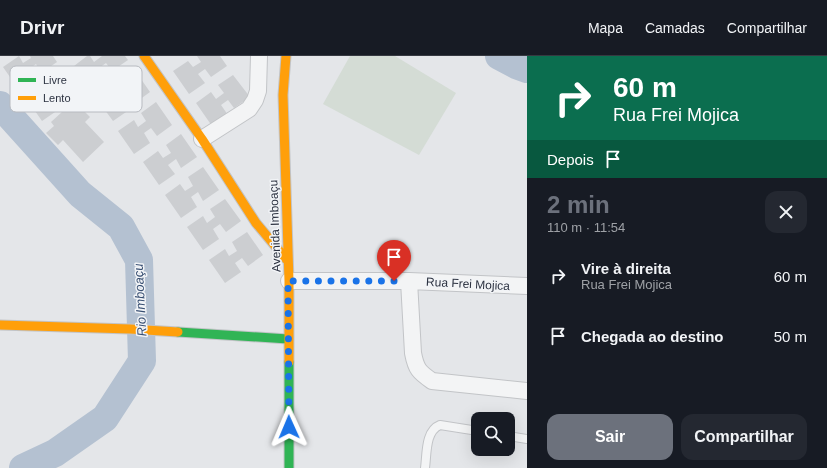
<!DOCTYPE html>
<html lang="pt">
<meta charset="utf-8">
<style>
:root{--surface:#171b24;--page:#242831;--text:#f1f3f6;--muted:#9ea1a6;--line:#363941;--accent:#6c717c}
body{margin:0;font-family:Helvetica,sans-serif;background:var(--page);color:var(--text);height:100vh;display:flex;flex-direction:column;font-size:15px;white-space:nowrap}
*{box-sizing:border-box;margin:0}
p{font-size:13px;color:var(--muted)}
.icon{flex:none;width:22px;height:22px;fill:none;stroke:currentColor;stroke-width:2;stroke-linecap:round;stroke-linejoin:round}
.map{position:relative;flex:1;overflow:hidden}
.details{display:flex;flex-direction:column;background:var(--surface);width:300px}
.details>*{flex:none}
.hud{background:#0b6e4f;color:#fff;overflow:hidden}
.tools{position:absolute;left:471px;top:356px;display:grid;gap:8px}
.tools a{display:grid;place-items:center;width:44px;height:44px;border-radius:8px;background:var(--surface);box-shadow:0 4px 16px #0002;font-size:20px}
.pin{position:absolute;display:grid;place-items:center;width:34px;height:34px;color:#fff;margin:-41px -17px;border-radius:50% 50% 50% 0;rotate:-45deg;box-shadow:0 0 4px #0007}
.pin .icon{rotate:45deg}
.me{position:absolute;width:44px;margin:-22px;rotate:359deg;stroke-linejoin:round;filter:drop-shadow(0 0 3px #0008)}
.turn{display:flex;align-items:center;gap:14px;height:84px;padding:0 20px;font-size:18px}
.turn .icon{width:52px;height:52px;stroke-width:2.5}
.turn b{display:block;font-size:28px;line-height:34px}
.then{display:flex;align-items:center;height:38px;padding:0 20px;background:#0003;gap:8px;font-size:15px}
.round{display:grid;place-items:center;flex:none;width:42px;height:42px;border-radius:12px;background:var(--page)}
.overview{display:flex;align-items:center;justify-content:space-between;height:68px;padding:0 20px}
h1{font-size:24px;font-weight:800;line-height:30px;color:var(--accent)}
.cta{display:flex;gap:8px;margin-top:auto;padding:8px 20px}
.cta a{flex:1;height:46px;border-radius:12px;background:var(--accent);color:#fff;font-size:16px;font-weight:800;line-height:46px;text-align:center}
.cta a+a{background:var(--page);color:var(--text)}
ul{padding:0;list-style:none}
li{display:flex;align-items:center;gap:12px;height:60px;padding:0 20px}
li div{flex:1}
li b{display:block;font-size:15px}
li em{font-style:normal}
header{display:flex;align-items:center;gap:24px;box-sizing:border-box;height:56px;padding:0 20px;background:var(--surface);border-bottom:1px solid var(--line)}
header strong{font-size:19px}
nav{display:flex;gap:22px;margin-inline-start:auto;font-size:14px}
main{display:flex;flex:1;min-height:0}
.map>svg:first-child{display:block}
.green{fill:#d4dcd5}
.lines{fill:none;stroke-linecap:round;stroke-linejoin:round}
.river{stroke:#b4c1d1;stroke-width:28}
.building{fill:#ccced1}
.lane-casing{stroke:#c2c4c7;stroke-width:10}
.street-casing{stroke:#c2c4c7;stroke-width:18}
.fast-casing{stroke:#c2c4c7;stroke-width:11}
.slow-casing{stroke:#c2c4c7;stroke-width:11}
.lane{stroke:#f3f4f5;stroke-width:8}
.street{stroke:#f3f4f5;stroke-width:16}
.fast{stroke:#30b455;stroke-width:9}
.slow{stroke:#ff9f0a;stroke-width:9}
.route{stroke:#1a73e8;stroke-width:7;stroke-dasharray:0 12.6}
.labels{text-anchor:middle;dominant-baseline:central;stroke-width:3;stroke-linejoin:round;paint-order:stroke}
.street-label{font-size:12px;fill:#2c3241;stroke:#f2f4f7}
.water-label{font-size:13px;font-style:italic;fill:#384f72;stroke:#f2f4f7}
.key{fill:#f2f4f7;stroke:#b7bac0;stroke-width:1}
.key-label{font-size:11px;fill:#2c3241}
</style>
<header>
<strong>Drivr</strong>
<nav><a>Mapa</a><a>Camadas</a><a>Compartilhar</a></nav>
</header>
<main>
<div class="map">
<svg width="527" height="412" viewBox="0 0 527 412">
<rect width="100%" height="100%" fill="#e4e6e9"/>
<path class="green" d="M350,0H395L456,37L419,99L323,48Z"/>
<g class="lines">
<path class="river" d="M499,0L516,9L527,13
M0,49L80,138L121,171L139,204L142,305L105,362L55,397L23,412"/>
</g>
<path class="building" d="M19,0L23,7L31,2L30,0H53L57,6L41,17L36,8L29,13L35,23L19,34L3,11Z
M87,0H90L94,6L102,0H125L128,4L112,15L106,7L99,12L106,22L90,33L74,10Z
M197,0H220L227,10L211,21L205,13L198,18L205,27L189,38L173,15L188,5L193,11L201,6Z
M134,13L150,36L135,47L129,39L122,44L129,54L113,65L96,42L112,31L117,38L124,32L119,24Z
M64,14L80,37L64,48L59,40L52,45L58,54L42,65L26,42L42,32L46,38L54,33L49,25Z
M233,19L250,41L234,52L228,44L221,49L228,59L212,70L196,47L211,36L216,43L224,37L218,29Z
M74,45L90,61L85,66L104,86L83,106L63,84L58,89L46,77L54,70L51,66Z
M156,46L172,69L157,80L151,72L144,77L150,87L134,98L118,75L134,64L138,71L146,65L141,57Z
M181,78L197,101L181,112L176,103L168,109L175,118L159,129L143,106L158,95L163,102L171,97L166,89Z
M203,111L219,134L203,145L198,136L191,141L197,151L181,162L165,139L180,128L185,135L193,130L188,121Z
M225,143L241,165L226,176L220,168L213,173L219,183L203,194L187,171L203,160L207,167L215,161L210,153Z
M247,176L263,199L248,210L242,202L235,207L241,216L225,227L209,204L225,193L229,200L237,195L232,186Z"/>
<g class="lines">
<defs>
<path id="lane" d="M508,380L527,383
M425,412C427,398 425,375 440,369L478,375"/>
<path id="street" d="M202,83L249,53L255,44L258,35L259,0
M289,225H409L527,230
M409,225L413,297C416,313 419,316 432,325L527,335"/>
<path id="fast" d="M178,276L288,283
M289,306V412"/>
<path id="slow" d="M144,0L202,83L256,167L287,204
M286,0L283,39L289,225V306
M0,269L130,273L178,276"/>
</defs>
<use href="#lane" class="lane-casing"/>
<use href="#street" class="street-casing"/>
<use href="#fast" class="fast-casing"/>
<use href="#slow" class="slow-casing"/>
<use href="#lane" class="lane"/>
<use href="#street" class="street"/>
<use href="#fast" class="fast"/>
<use href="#slow" class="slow"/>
</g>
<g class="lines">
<path class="route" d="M289,371L288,225H394"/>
</g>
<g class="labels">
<g class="street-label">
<text transform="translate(275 170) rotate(-92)">Avenida Imboaçu</text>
<text transform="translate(468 228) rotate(3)">Rua Frei Mojica</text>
</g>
<g class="water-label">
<text transform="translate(140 244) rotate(-93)">Rio Imboaçu</text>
</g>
</g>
<rect x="10" y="10" width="132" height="46" rx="6" class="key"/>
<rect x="18" y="22" width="18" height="4" fill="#30b455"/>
<rect x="18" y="40" width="18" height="4" fill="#ff9f0a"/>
<g class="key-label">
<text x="43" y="28">Livre</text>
<text x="43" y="46">Lento</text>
</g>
</svg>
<div class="tools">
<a><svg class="icon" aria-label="search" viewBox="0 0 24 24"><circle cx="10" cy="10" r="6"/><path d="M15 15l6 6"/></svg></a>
</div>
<div class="pin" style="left:394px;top:225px;background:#d93025"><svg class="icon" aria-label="arrive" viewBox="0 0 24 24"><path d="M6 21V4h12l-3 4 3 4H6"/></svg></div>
<svg class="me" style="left:289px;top:371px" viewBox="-20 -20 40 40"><path d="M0-17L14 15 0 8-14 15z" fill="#1a73e8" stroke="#fff" stroke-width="4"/></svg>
</div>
<section class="details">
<div class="hud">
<div class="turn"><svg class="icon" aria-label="right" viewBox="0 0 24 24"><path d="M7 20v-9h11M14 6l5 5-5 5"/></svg><div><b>60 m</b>Rua Frei Mojica</div></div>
<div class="then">Depois<svg class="icon" aria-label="arrive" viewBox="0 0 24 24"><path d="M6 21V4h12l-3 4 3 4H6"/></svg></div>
</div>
<div class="overview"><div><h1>2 min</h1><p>110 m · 11:54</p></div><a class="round"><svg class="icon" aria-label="close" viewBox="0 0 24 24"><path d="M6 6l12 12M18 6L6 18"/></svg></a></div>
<ul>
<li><svg class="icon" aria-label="right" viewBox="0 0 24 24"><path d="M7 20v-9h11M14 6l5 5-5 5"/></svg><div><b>Vire à direita</b><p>Rua Frei Mojica</p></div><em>60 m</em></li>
<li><svg class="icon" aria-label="arrive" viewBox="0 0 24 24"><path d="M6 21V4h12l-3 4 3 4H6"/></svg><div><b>Chegada ao destino</b></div><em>50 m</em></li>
</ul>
<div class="cta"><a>Sair</a><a>Compartilhar</a></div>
</section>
</main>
